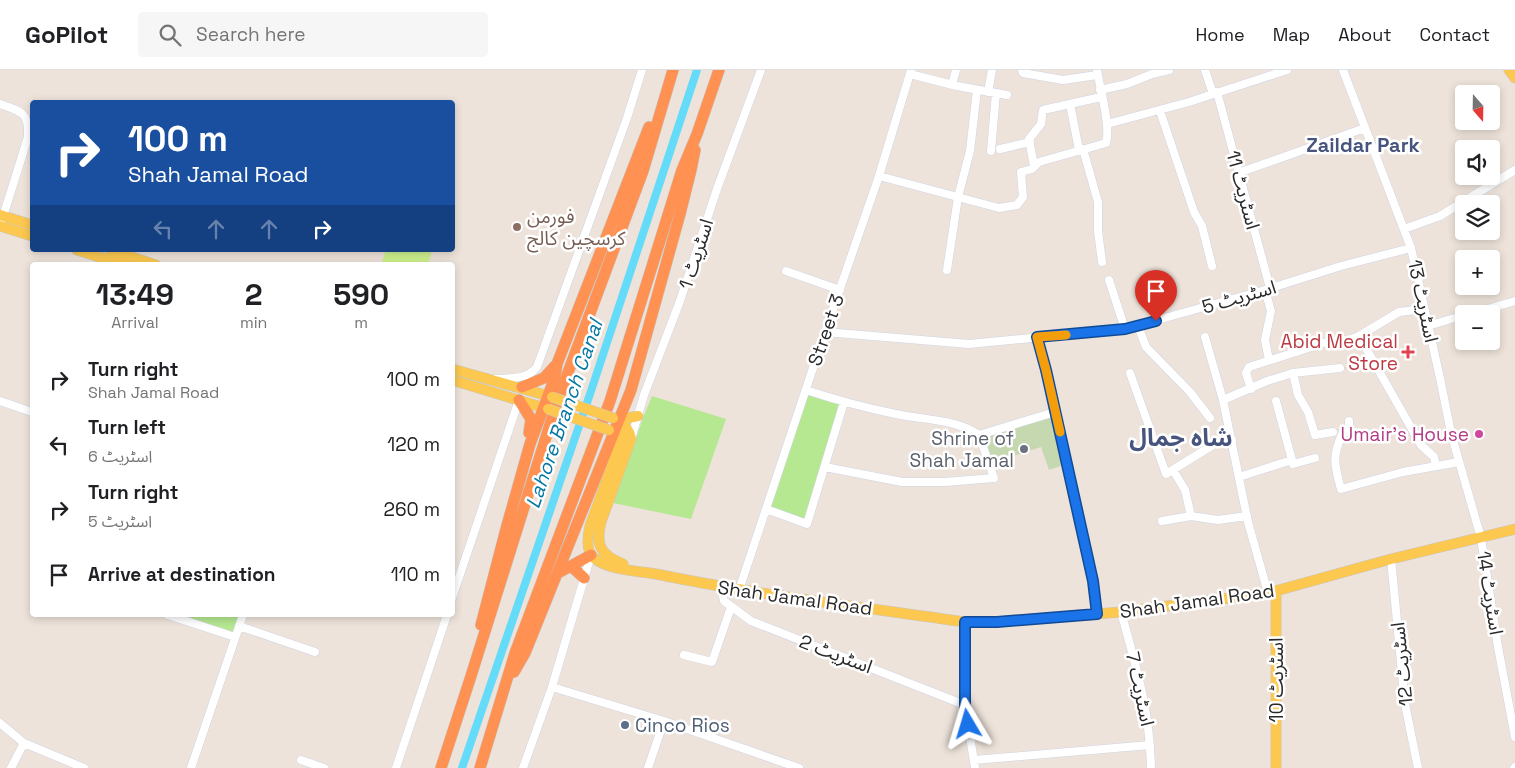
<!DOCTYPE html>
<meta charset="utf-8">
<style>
:root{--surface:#fff;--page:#f6f6f6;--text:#202124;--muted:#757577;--line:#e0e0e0}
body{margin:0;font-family:"Space Grotesk","Noto Sans Arabic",sans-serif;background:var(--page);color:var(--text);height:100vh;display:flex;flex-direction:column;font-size:19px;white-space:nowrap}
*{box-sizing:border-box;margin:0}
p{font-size:16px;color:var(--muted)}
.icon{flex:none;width:28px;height:28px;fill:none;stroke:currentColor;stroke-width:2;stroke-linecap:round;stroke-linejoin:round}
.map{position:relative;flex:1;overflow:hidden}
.panel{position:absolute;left:30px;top:192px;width:425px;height:355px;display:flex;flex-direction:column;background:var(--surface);border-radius:5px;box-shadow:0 2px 8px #0003}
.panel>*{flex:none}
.guide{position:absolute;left:30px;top:30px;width:425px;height:152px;border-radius:5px;box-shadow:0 2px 8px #0003;background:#1a4fa0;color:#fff;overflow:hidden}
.needle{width:32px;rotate:160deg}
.controls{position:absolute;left:1455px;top:15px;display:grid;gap:10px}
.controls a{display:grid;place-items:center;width:45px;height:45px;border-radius:5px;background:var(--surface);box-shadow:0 2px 8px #0003;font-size:25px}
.pin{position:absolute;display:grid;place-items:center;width:42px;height:42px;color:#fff;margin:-51px -21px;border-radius:50% 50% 50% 0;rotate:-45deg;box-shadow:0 0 5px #0007}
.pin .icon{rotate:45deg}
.me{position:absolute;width:55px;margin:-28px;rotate:353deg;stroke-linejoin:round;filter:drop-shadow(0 0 4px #0008)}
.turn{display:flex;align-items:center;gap:18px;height:105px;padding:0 15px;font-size:22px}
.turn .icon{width:65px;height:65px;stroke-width:2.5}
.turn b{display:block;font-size:35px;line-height:42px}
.lanes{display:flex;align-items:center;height:48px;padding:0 15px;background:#0003;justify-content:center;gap:25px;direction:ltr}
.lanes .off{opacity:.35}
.eta{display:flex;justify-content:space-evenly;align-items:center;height:85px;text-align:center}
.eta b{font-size:30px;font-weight:700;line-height:35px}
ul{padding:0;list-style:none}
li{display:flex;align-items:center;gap:15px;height:65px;padding:0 15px}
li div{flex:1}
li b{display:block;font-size:19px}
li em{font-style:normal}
header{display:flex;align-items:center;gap:30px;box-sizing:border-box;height:70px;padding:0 25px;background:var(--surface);border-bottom:1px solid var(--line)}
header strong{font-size:24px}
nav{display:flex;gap:28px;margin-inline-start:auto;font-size:18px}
.search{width:350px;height:45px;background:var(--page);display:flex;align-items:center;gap:12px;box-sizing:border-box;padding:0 18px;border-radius:5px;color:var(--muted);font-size:19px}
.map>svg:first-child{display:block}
.green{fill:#b5e891}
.cemetery{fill:#c6d8b0}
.pitch{fill:#cdf18c}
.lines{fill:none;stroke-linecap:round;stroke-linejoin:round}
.canal{stroke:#64dbf8;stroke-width:8}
.minor-casing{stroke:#cfd4e4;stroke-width:9}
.major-casing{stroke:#c7c7c7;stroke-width:11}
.highway-casing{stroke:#c7c7c7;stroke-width:12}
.minor{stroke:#fff;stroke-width:8}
.major{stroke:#fcc850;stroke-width:10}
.highway{stroke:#ff9253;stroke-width:11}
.major-bridge-casing{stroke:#c7c7c7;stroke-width:11;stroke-linecap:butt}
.major-bridge{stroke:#fcc850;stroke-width:10}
.route-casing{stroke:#114b97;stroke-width:12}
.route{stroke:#1a73e8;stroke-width:9}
.slow{stroke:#f59e0b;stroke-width:9}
.education-dot{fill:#8d6e63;stroke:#fff;stroke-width:2}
.health-dot{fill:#e0444e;stroke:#fff;stroke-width:2}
.hotel-dot{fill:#d1479c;stroke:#fff;stroke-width:2}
.worship-dot{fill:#6b7280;stroke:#fff;stroke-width:2}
.service-dot{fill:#5c6f8a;stroke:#fff;stroke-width:2}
.labels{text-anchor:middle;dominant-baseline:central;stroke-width:5;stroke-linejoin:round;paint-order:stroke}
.street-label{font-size:19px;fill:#292929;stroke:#fff}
.education-label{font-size:19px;fill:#785e54;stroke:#fff;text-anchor:start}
.health-label{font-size:19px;fill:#be3a42;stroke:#fff;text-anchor:end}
.hotel-label{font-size:19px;fill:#b23c85;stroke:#fff;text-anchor:end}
.worship-label{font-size:19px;fill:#5b616d;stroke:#fff;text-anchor:end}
.service-label{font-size:19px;fill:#4e5e75;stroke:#fff;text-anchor:start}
.neighbourhood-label{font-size:20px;font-weight:bold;fill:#46547e;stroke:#fff}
.water-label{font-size:20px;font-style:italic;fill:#0277a4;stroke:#fff}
.district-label{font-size:24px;font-weight:bold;fill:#46547e;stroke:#fff}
</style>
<header>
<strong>GoPilot</strong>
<div class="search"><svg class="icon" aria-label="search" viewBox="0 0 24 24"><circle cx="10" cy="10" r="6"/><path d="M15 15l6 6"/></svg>Search here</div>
<nav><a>Home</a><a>Map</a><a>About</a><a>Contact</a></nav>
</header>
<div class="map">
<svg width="1515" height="698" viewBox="0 0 1515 698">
<rect width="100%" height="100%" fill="#ede3da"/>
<path class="green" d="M806,320L844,332L807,454L766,439Z
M652,326L726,349L691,449L613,433L643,348Z
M177,545H239L233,563Z"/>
<path class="cemetery" d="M1055,342L1066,394L1049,400L1041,377L989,394L979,365Z"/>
<path class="pitch" d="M386,180H432L428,195H381Z"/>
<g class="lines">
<path class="canal" d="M462,698L591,321L697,0"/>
<defs>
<path id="minor" d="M1022,0L1023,3L1063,10L1097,5
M1205,0L1213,24
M1343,0L1411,178L1440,308L1451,363L1481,468L1498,577L1515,667
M910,4L957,16L1007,25
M952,15L956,0
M1100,20L1127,14L1152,4L1169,0
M988,22L992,0
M1217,22L1270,218
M0,34C22,42 29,42 28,67L0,156
M1070,34L1079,80
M1160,41L1194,142L1202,156L1212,196
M1107,54L1189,32L1287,0
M1000,79L1030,72
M1083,79L1098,132V161L1102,192
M991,81L996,23
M1034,96L1029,69L1041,54L1043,40L1101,27
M1238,103L1365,58
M879,106L999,138L1017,135L1023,127L1021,102L1032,99L1039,92L1106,73C1111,56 1100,19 1097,0
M1404,159L1440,146L1515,100
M947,200L958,127L970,81L977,20
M786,201L840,220
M1109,210L1125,259
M1265,220L1271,241L1265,270L1269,290
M1470,244L1515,231
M1138,256L1146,277L1190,322L1210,348
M1428,256L1464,245
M825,262L969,274L1125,259L1265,220L1341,196L1411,178
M1359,266L1421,375L1434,387L1436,396
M1037,267L1046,300L1093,511L1097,544
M1205,267L1223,330
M1130,303L1166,404L1218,372L1232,370
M1293,303L1298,325L1308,342L1315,365L1333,362
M496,309C511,308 527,310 537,297L627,48L642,0
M1251,319L1246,303L1249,297L1330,271L1349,270L1359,266L1399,242L1424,239
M806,320C836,330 866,338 896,344C923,350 956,349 979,365L1055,342
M0,331L32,342
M1276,331L1292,390
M1349,351V362H1343C1332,386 1334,394 1341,419L1403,402L1459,392
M631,369L644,325L680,231L717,119L761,0
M825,397L902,412H945L994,408L979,365
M1239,407L1292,390L1293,394L1315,388
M766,439L807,454L844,332
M1191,446L1218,450L1247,446
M1162,451L1191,446L1185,420L1173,400
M1391,489L1405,634L1418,698
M721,517L724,531L751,551L965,635
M739,520L825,262L879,106L911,0
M1268,523L1248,452L1223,330L1267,311L1293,303L1340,298
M452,528L519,330
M1121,542C1136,596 1150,642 1151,698
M168,545L235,567
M965,552V635L975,698
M239,556L315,582
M684,585L712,592L731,537
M552,617L664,651L799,698
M0,653L24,673L84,698
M301,690L324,698
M974,690L1150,675
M11,698L24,673
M191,698L243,545
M396,698L447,545
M523,698L552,617L591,485
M648,698L664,651
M1514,698L1515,697"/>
<path id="major" d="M1509,0L1515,8
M0,145L32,155
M0,156L32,166
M77,180L125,195
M110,180L156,195
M452,299L552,327
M452,310L548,339
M613,348C623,352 629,358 631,369L601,452C595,476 601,485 623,494
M619,350L638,346
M609,360L620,365L621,371L590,456C588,465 585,481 594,488C608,500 638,501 656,504C758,525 862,537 965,552H997L1121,542L1268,523L1391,489L1515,459
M1276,521V698"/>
<path id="highway" d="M522,317L544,308L555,296
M519,330L531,349L529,363
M571,496L584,508
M558,503L591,485
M481,555L506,459L530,374L555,307L557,294L649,57
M514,602L525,583L631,320L680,144L691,100L695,80
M441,698L471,606L557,332L643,101L673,0
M480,698L515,583L610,331L682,100L697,64L719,0"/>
</defs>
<use href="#minor" class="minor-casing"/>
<use href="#major" class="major-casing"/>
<use href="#highway" class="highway-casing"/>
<use href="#minor" class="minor"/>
<use href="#major" class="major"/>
<use href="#highway" class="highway"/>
<defs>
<path id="major-bridge" d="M552,327L613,348
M548,339L609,360"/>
</defs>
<use href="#major-bridge" class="major-bridge-casing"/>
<use href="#major-bridge" class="major-bridge"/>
</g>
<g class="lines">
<defs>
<path id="route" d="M968,654L965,635V552H997L1097,544L1093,511L1046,300L1037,267L1125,259L1156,251"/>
</defs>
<use href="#route" class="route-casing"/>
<use href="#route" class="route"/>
<path class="slow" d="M1060,362L1046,300L1037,267L1066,265"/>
</g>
<circle class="education-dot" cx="517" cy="157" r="5"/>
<path class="health-dot" d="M1405.5 274.5h5v5h5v5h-5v5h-5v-5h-5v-5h5z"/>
<circle class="hotel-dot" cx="1479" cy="364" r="5"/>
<circle class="worship-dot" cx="1024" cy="379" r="5"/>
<circle class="service-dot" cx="625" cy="655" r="5"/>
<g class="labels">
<g class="street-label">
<text transform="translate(1243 120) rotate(75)">اسٹریٹ 11</text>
<text transform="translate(696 184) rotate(-72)">اسٹریٹ 1</text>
<text transform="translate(1239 227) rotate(-16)">اسٹریٹ 5</text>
<text transform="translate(1423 231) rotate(78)">اسٹریٹ 13</text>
<text transform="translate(826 260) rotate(-71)">Street 3</text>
<text transform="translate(1490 523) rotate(81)">اسٹریٹ 14</text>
<text transform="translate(795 528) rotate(8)">Shah Jamal Road</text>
<text transform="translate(1197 531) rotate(-8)">Shah Jamal Road</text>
<text transform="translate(836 584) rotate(21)">اسٹریٹ 2</text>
<text transform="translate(1402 594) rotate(-96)">اسٹریٹ 12</text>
<text transform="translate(1276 610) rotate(-90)">اسٹریٹ 10</text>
<text transform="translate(1140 619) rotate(78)">اسٹریٹ 7</text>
</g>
<g class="education-label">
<text x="527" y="146">فورمن<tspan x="527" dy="22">کرسچین کالج</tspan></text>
</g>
<g class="health-label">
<text x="1398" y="271">Abid Medical<tspan x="1398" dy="22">Store</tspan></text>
</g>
<g class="hotel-label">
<text x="1469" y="364">Umair's House</text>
</g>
<g class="worship-label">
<text x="1014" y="368">Shrine of<tspan x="1014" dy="22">Shah Jamal</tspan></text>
</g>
<g class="service-label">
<text x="635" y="655">Cinco Rios</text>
</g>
<g class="neighbourhood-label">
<text x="1363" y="75">Zaildar Park</text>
</g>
<g class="water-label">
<text transform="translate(564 344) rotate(-71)">Lahore Branch Canal</text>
</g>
<g class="district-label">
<text x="1181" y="367">شاہ جمال</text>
</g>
</g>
</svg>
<div class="controls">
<a><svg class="needle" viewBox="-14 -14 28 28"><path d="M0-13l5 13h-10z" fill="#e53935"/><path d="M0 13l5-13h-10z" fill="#757577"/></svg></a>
<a><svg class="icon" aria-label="sound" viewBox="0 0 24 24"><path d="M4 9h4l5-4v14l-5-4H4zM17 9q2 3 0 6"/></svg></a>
<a><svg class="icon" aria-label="layers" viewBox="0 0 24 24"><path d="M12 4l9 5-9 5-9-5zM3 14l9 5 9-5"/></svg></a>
<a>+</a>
<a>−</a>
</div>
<div class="pin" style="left:1156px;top:251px;background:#d93025"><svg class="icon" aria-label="arrive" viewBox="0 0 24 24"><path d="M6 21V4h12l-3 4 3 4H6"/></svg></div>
<svg class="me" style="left:968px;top:654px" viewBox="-20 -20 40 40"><path d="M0-17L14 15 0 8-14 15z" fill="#1a73e8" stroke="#fff" stroke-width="4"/></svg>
<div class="guide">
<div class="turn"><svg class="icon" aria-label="right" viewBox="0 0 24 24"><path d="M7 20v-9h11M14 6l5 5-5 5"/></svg><div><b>100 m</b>Shah Jamal Road</div></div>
<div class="lanes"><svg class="icon off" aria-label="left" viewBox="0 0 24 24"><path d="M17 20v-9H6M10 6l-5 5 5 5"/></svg><svg class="icon off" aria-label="ahead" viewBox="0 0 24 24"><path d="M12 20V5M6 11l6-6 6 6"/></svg><svg class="icon off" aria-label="ahead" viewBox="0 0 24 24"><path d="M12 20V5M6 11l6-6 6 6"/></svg><svg class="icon" aria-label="right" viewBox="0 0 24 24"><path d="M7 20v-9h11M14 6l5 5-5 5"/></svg></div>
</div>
<section class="panel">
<div class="eta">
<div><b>13:49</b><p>Arrival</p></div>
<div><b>2</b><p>min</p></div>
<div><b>590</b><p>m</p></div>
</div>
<ul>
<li><svg class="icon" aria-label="right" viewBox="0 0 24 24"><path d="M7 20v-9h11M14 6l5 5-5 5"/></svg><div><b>Turn right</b><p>Shah Jamal Road</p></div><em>100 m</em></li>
<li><svg class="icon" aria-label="left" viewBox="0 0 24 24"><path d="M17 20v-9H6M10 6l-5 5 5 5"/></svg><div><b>Turn left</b><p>اسٹریٹ 6</p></div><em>120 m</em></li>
<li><svg class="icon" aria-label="right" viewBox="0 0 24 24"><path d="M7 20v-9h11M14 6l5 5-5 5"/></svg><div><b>Turn right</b><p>اسٹریٹ 5</p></div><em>260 m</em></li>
<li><svg class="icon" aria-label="arrive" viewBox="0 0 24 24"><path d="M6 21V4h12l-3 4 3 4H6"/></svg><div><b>Arrive at destination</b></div><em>110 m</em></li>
</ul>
</section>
</div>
